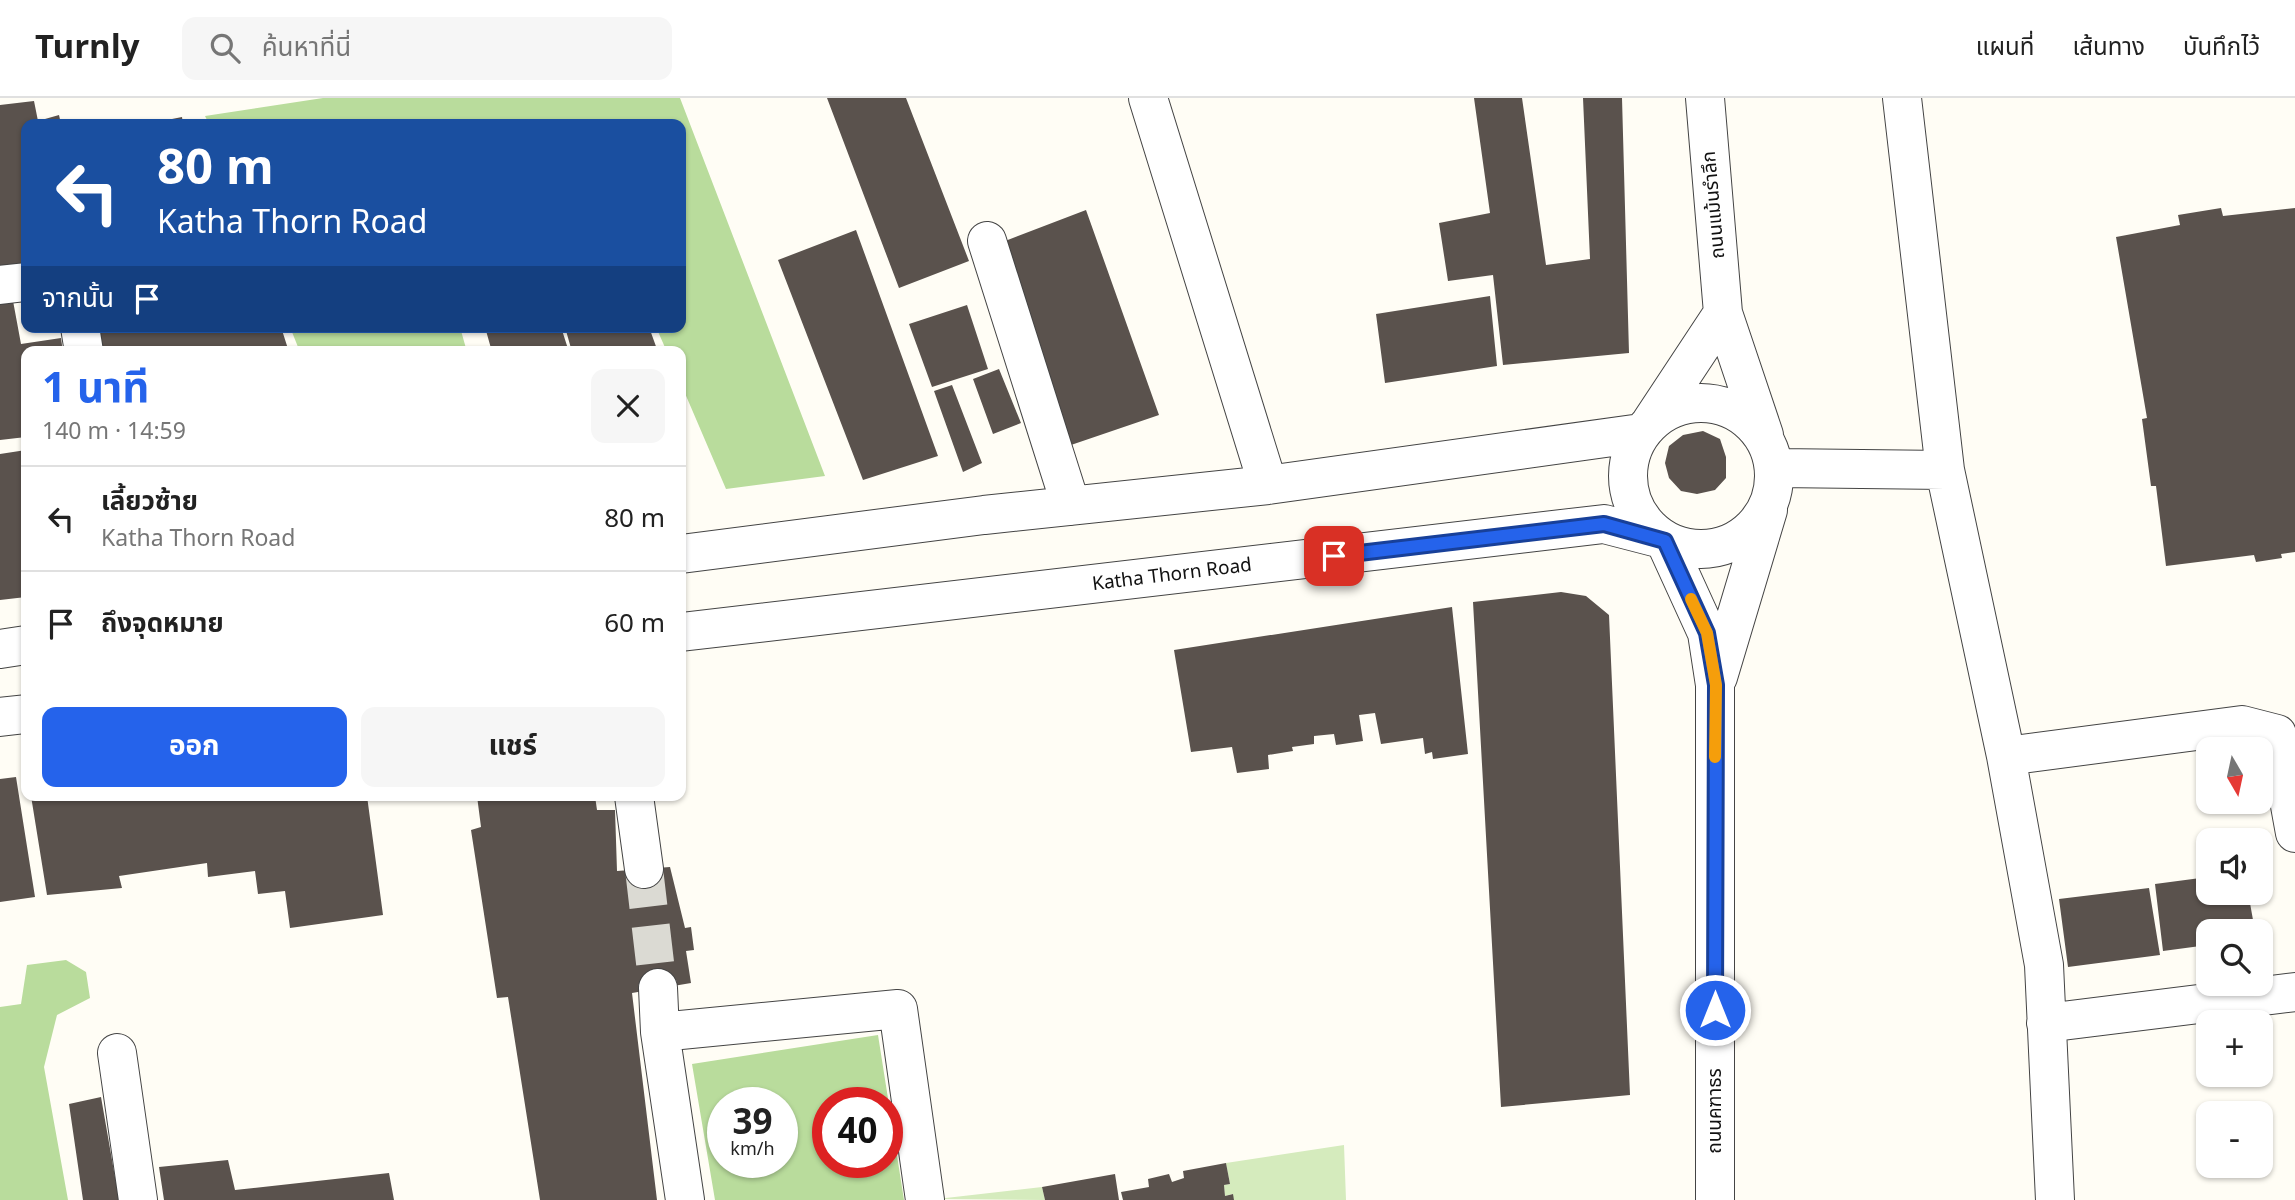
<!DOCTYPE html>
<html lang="th">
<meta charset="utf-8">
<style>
:root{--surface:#fff;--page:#f6f6f6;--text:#222;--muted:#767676;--line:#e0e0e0;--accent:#2563eb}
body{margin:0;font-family:Georgia,"Noto Sans Thai",serif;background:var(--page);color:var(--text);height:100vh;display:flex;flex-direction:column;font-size:26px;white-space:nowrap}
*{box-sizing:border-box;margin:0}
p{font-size:23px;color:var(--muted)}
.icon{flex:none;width:38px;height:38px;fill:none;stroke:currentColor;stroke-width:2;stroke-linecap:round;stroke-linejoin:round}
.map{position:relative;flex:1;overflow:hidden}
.drawer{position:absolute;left:21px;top:248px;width:665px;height:455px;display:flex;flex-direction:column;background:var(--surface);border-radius:14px;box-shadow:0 2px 5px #0004}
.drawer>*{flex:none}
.guide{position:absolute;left:21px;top:21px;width:665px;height:214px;border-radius:14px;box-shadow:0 2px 5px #0004;background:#1a4fa0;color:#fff;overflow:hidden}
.needle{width:46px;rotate:171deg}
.controls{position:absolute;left:2196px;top:639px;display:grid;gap:14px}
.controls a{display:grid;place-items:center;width:77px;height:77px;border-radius:14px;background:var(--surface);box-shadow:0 2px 5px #0004;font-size:35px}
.speed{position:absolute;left:707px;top:989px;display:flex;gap:14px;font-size:35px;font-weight:700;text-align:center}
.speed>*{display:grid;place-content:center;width:91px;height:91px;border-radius:50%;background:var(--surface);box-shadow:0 2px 5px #0004;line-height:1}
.speed small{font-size:18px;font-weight:400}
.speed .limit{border:10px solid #d22;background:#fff;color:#111}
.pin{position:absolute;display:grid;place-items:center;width:60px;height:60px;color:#fff;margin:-30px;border-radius:14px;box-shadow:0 4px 10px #0006}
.me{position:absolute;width:77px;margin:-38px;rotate:0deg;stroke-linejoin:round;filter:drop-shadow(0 0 5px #0008)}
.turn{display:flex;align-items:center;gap:24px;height:147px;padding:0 21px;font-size:32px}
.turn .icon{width:91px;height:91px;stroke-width:2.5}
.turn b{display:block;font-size:49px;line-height:60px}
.then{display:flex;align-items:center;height:66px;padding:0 21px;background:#0003;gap:14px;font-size:26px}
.round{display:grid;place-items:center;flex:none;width:74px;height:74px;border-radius:14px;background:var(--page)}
.summary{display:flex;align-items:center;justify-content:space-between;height:119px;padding:0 21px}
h1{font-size:42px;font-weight:700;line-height:52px;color:var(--accent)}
.button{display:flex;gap:14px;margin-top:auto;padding:14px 21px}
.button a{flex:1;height:80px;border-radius:14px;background:var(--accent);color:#fff;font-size:28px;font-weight:700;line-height:80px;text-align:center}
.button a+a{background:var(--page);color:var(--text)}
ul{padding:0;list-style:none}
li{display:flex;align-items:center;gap:21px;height:105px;padding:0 21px;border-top:2px solid var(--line)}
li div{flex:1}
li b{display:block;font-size:26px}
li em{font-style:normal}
header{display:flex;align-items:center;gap:42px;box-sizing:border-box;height:98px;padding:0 35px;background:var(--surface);border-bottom:2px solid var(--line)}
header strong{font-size:33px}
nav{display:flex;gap:38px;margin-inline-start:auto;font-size:24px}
.search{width:490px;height:63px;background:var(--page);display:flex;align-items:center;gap:18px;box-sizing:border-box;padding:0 24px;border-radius:14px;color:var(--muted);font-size:26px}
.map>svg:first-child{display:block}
.green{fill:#d5ebbd}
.forest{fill:#b9dc9c;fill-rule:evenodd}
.building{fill:#5a524d}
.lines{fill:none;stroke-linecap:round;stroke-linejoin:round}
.minor-tunnel{stroke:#dbdad3;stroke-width:38;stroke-dasharray:38 19;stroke-linecap:butt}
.minor-casing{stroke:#444;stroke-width:40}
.minor{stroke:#fff;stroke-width:38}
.route-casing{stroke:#184099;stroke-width:18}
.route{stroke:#2563eb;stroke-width:12}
.slow{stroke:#f59e0b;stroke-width:12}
.labels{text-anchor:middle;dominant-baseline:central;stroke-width:7;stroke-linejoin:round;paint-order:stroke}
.street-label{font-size:19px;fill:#111;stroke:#fff}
</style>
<header>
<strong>Turnly</strong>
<div class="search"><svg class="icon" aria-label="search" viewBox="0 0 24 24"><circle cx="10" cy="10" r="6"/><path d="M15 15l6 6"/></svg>ค้นหาที่นี่</div>
<nav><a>แผนที่</a><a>เส้นทาง</a><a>บันทึกไว้</a></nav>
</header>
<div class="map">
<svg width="2295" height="1102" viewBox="0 0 2295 1102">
<rect width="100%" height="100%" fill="#fffdf5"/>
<path class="green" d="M1344,1047L1346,1102H1234L1232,1096L1225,1098L1224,1087L1230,1086L1226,1065Z
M1042,1089L1045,1102L937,1101Z"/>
<path class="forest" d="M323,0H680L825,378L726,391L681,286V254H667L656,229H681V26H209L205,18Z
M290,229H460L467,254H300Z
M66,862L86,874L90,900L57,917L44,969L68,1102H0V909L21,906L27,867Z
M878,937L904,1102H715L692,966ZM723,1004H782V1064H723ZM828,1004H887V1064H828Z"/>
<path class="building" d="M827,0H906L969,163L899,190Z
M1474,0H1522L1546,167L1590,161L1583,0H1622L1629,255L1503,267L1493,177L1448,183L1439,125L1490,115Z
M34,3L38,23L59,17L61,26H26V173L0,176V7Z
M182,19L183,26H152V25Z
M2221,110L2223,118L2295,110V454L2281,456L2282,460L2256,464L2254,457L2166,468L2156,388H2151L2142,321L2147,320L2116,139L2180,127L2178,117Z
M1086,112L1159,317L1071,347L1000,145Z
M856,132L938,358L863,382L778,162Z
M11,192L21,246L61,240L63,254H26V339L0,342V193Z
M1490,198L1497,268L1385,285L1376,216Z
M967,207L988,271L932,289L909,226Z
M106,229H281L289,254H100L96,232Z
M485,229H561L569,254H492Z
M565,229H649L658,254H572Z
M999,271L1021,325L993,336L973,281Z
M952,287L982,365L963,374L934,293Z
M1703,333L1720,341L1726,359V380L1715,392L1697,396L1681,393L1669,380L1665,365L1669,348L1683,337Z
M26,352V499L0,502V356Z
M1561,494L1586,498L1609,517L1630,997L1501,1009L1473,504Z
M1452,509L1468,656L1433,661L1432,654L1425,656L1423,640L1381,646L1375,615L1359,617L1363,643L1336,647L1334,636L1314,638V646L1292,649L1293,653L1268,657L1269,671L1237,675L1232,649L1191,654L1174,552Z
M16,679L35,799L0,804V681Z
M31,698H367L383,817L290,830L285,793L258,796L255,773L208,779L207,765L119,778L122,790L47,797Z
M477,698H595L597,712H615L617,773L670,769L685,830L691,829L694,852L686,853L691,885L632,895L657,1102H540L508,899L497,900L471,732L481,729Z
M2208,779V794H2248L2255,833H2208V847L2163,853L2155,786Z
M2149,790L2160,857L2068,869L2059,801Z
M101,999L119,1102H83L69,1006Z
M228,1062L235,1092L389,1075L394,1102H164L159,1069Z
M1226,1065L1230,1086L1224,1087L1225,1098L1233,1096L1234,1102H1123L1121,1094L1149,1089L1148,1081L1169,1076L1172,1084L1184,1080L1183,1073Z
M1115,1076L1119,1102H1045L1042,1089Z"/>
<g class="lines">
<path class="minor-tunnel" d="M644,771L658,890"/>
<defs>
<path id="minor" d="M1148,0L1268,387
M1705,0L1723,215L1764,337
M1902,0L1945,372L2006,658L2044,867L2055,1102
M987,143L1071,408
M0,187L26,184
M80,229L84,254
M1628 378a73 73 0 1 1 146 0a73 73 0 1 1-146 0Z
M1651,324L1723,215
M1775,370L1945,372
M1665,443L1707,535L1715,587V1102
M681,456L984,417L1268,387L1641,335
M681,534L1604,426L1662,441
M0,551L26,547
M1718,579L1768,412
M0,619L26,616
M2006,658L2242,627L2277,636L2295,735
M634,698L644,771
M658,890L660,934
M2046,925L2295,894
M117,955L138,1102
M685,1102L660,934L898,911L925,1102"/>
</defs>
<use href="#minor" class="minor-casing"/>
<use href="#minor" class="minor"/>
</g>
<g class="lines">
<defs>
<path id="route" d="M1334,458L1604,426L1665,443L1707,535L1716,587L1715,912"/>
</defs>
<use href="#route" class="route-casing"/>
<use href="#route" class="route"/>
<path class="slow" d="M1691,501L1707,535L1716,587L1715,659"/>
</g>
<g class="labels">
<g class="street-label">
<text transform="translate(1714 107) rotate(-95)">ถนนแม้นรำลึก</text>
<text transform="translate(1172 477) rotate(-7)">Katha Thorn Road</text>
<text transform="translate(1715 1013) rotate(-90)">ถนนคฑาธร</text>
</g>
</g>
</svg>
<div class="controls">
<a><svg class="needle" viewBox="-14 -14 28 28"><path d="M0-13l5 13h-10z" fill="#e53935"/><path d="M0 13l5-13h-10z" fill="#767676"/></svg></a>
<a><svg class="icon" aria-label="sound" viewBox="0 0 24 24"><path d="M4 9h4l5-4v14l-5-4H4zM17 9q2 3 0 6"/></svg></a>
<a><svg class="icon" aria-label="search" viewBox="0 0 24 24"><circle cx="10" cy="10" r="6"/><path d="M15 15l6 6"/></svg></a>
<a>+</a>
<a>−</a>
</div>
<div class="speed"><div>39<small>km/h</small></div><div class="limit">40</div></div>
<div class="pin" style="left:1334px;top:458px;background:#d93025"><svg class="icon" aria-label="arrive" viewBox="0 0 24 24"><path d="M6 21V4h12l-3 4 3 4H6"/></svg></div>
<svg class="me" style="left:1715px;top:912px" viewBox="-20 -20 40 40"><circle r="17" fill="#2563eb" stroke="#fff" stroke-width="3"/><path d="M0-11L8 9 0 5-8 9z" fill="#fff"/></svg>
<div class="guide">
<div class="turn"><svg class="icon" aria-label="left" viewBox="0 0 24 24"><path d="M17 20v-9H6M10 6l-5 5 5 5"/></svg><div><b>80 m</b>Katha Thorn Road</div></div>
<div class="then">จากนั้น<svg class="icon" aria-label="arrive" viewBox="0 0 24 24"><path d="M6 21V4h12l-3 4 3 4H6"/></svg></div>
</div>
<section class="drawer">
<div class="summary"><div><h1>1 นาที</h1><p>140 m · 14:59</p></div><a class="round"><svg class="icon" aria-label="close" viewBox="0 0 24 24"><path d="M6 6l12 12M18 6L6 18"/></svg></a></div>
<ul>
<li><svg class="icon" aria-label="left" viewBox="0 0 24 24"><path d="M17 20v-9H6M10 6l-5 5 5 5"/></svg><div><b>เลี้ยวซ้าย</b><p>Katha Thorn Road</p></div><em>80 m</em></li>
<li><svg class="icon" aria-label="arrive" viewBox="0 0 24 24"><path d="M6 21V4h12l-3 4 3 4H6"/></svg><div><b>ถึงจุดหมาย</b></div><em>60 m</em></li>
</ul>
<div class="button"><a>ออก</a><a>แชร์</a></div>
</section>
</div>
